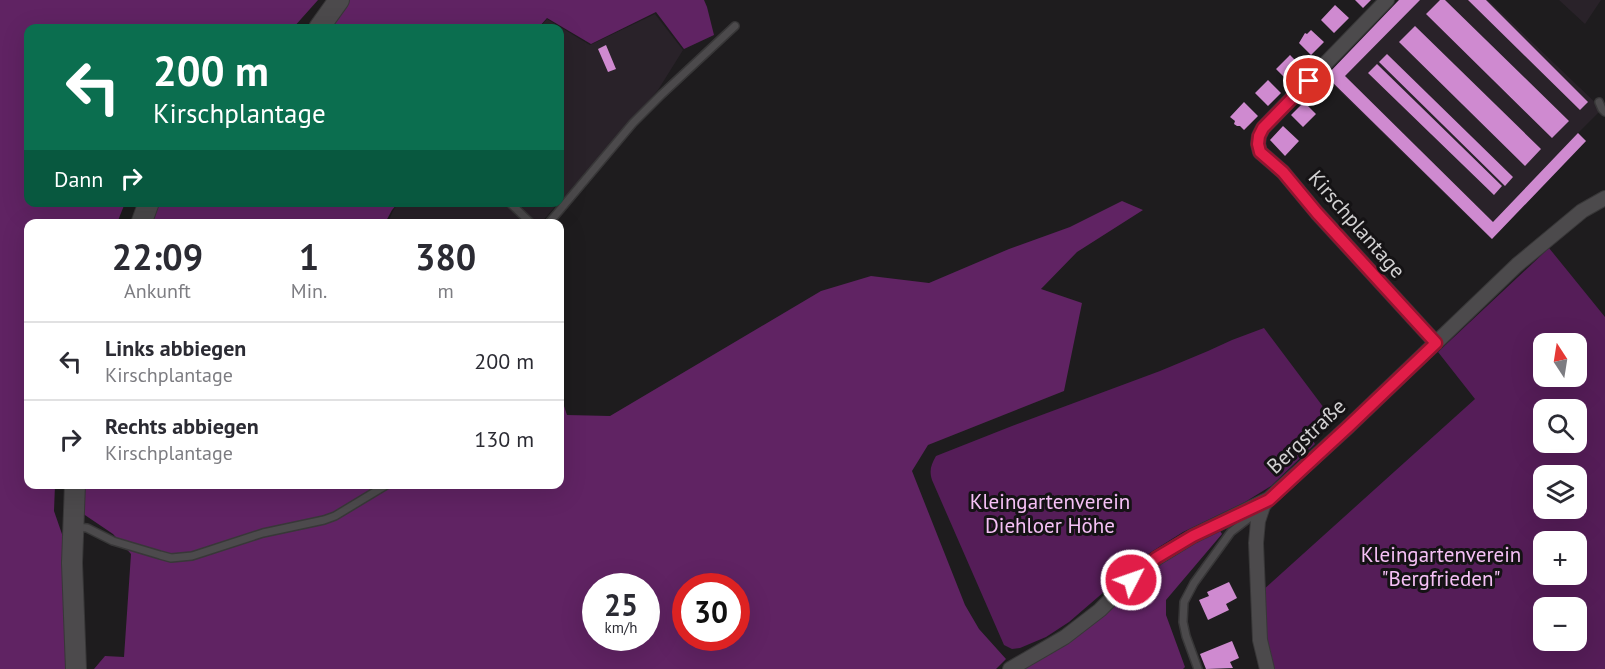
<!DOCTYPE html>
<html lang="de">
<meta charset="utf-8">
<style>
:root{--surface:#fff;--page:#f7f7f7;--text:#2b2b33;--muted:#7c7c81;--line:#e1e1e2}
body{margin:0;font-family:"PT Sans",sans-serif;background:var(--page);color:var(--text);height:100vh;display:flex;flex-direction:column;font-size:22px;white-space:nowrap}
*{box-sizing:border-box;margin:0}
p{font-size:20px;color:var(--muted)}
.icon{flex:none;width:33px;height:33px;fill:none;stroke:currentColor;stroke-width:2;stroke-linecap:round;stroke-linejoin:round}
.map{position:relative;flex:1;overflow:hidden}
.drawer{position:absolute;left:24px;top:219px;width:540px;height:270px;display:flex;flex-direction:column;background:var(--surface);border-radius:12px;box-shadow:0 6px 24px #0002}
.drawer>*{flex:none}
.top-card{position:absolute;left:24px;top:24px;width:540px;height:183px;border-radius:12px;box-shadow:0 6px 24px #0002;background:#0b6e4f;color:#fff;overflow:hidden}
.needle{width:39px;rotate:348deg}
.tools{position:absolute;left:1533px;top:333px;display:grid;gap:12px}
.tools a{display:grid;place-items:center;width:54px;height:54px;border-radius:12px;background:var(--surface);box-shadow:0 6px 24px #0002;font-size:30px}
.speed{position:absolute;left:582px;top:573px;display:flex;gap:12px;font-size:30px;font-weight:700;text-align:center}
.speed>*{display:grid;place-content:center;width:78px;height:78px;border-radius:50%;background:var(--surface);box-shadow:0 6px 24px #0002;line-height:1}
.speed small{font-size:15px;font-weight:400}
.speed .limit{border:9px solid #d22;background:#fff;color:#111}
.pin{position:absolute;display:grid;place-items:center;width:51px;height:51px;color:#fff;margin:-26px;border:3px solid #fff;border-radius:50%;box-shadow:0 2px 6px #0007}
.me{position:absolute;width:66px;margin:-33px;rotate:49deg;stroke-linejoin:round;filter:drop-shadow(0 0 4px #0008)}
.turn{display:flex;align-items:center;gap:21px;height:126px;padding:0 30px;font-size:27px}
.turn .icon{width:78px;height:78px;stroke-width:2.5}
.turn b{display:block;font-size:42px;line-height:51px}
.then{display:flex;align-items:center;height:57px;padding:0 30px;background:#0003;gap:12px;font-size:22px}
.eta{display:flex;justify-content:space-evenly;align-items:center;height:102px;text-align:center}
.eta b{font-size:36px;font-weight:700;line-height:42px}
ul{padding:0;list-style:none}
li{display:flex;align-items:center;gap:18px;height:78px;padding:0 30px;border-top:2px solid var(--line)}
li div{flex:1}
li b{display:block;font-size:22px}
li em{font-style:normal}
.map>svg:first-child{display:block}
.built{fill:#292229}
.green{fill:#551d58;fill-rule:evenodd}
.forest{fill:#602363;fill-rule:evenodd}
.building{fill:#cf8ad0}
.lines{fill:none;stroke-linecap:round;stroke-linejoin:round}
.service-casing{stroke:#383738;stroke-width:10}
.minor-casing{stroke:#383738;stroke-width:16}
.secondary-casing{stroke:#383738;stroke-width:22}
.service{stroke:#4c4a4c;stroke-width:7}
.minor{stroke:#4c4a4c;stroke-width:14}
.secondary{stroke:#4c4a4c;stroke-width:20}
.route-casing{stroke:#92132f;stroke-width:15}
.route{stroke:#e11d48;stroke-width:10}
.labels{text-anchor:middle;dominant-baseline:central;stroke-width:6;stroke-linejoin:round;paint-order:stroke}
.street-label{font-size:21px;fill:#d2d1d2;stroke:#151315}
.park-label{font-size:21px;fill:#f6c1f6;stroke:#151315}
</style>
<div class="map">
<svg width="1605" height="669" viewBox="0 0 1605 669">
<rect width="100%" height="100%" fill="#1e1c1e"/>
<path class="built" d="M1399,0H1488L1602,109L1578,133L1586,141L1492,239H1491L1325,77Z
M1559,0H1601L1585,24Z
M655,14L683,50L658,90L560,202V28H539L547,19L590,45Z
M559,202L541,223L387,224L394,209L399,203Z"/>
<path class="green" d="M1549,248L1605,317V669H1273L1266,638L1263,590L1475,399L1438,352ZM1544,344H1576V376H1544ZM1544,410H1576V442H1544ZM1544,476H1576V508H1544ZM1544,542H1576V574H1544ZM1544,608H1576V640H1544Z
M1264,328L1327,412L1306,431L1315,444L1271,486L1245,502L1183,532L1148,554L1069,622L1046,637L1020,648L1012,649L1004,645L932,480C929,470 931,465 936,456L1012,426L1160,371L1208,351L1232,340Z"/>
<path class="forest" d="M0,0H318L293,28H28V202L125,203L117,223L28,224V484L55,485L54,511L72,563L66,669H0Z
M336,0H704L707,7L714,35L684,49L656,12L591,44L547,18L538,28H315Z
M1122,201L1143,210L1077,252L1041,289L1082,303L1064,391L928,445L912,471L965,605L979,629L1006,659L996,669H94L105,656L124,657L131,554L113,534L73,507L74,484H560V394L567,415L610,416L821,291L871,276L929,283L1009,249L1070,227ZM596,586H646V638H596ZM686,586H736V638H686Z
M144,203H398L392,210L385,223L138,224Z
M1219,529L1222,534L1166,600V615L1185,667L1183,669H1022L1131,588L1160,562Z"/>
<path class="building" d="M1355,0H1371L1363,8Z
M1399,0H1420L1345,76L1493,222L1578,133L1586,141L1492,239L1326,76Z
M1440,0H1445L1569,121L1552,138L1426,14Z
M1468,0H1486L1588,102L1580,110Z
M1335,5L1349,18L1334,33L1321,20Z
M1415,26L1541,149L1525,166L1399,42Z
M1311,30L1324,42L1311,55L1299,43L1305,33L1307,34Z
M606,45L616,69L608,72L598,49Z
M1387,54L1513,177L1505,186L1379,62Z
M1290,55L1304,69L1290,83L1276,69Z
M1377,64L1502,186L1494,195L1368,73Z
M1268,80L1281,93L1268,106L1255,93Z
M1244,102L1258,116L1244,130L1240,126H1237L1234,124L1235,121L1230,117Z
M1304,102L1316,114L1303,127L1291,115Z
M1283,126L1299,141L1285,156L1270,140Z
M1229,582L1237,598L1226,604L1229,610L1208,620L1199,600L1209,596L1207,592Z
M1232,641L1239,658L1230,662L1233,668L1206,669L1200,654Z"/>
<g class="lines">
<defs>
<path id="service" d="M1599,102L1602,109L1605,112
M509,202L532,224
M548,224L633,123L661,95L735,26
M75,527L87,528L113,541L160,555L171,558L192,556L263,533L324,520L335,516L388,484
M1198,669L1186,636L1183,622L1184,602L1194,583L1231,532L1257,512"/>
<path id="minor" d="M1387,0L1263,128L1259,136L1258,144L1260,152L1283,172L1317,213L1436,343
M1267,501L1263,506L1258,521L1256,543L1260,640L1267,669
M1010,669L1065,637L1100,610L1119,591L1157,558L1193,536L1269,499L1349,426L1517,265L1582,211L1605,198"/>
<path id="secondary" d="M319,28L339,0
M141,224L149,202
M75,484L72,563L76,669"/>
</defs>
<use href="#service" class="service-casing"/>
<use href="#minor" class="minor-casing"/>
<use href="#secondary" class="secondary-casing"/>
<use href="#service" class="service"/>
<use href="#minor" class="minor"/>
<use href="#secondary" class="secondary"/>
</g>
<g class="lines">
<defs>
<path id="route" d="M1131,580L1156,558L1193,536L1269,500L1349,426L1436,343L1317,213L1283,172L1260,152L1258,144L1259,136L1263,128L1309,81"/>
</defs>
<use href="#route" class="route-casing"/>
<use href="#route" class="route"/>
</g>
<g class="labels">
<g class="street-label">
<text transform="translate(1357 224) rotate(49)">Kirschplantage</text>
<text transform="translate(1306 436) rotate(-43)">Bergstraße</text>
</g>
<g class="park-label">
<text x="1050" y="501">Kleingartenverein<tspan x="1050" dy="24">Diehloer Höhe</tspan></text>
<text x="1441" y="554">Kleingartenverein<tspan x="1441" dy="24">"Bergfrieden"</tspan></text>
</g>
</g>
</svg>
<div class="tools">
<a><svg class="needle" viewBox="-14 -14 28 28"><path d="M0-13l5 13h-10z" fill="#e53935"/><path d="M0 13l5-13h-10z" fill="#7c7c81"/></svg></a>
<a><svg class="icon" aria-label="search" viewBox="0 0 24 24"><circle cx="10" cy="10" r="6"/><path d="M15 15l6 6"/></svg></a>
<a><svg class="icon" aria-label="layers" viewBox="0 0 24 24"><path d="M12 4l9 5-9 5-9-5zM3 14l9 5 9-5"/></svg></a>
<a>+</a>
<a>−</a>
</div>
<div class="speed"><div>25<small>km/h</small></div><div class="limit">30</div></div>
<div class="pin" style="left:1309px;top:81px;background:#d93025"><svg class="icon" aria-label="arrive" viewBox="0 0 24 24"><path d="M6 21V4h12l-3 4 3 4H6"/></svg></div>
<svg class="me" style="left:1131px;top:580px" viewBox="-20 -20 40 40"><circle r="17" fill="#e11d48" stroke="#fff" stroke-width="3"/><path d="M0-11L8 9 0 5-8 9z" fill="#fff"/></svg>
<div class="top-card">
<div class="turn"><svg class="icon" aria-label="left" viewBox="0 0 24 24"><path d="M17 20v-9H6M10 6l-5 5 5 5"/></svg><div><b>200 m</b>Kirschplantage</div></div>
<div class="then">Dann<svg class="icon" aria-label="right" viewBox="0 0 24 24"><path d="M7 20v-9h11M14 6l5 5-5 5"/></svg></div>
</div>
<section class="drawer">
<div class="eta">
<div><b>22:09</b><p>Ankunft</p></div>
<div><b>1</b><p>Min.</p></div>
<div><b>380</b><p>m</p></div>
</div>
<ul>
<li><svg class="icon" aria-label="left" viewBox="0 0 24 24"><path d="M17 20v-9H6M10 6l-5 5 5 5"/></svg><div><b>Links abbiegen</b><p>Kirschplantage</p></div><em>200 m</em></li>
<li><svg class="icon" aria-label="right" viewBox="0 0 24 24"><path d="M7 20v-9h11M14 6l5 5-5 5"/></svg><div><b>Rechts abbiegen</b><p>Kirschplantage</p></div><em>130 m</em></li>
</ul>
</section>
</div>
